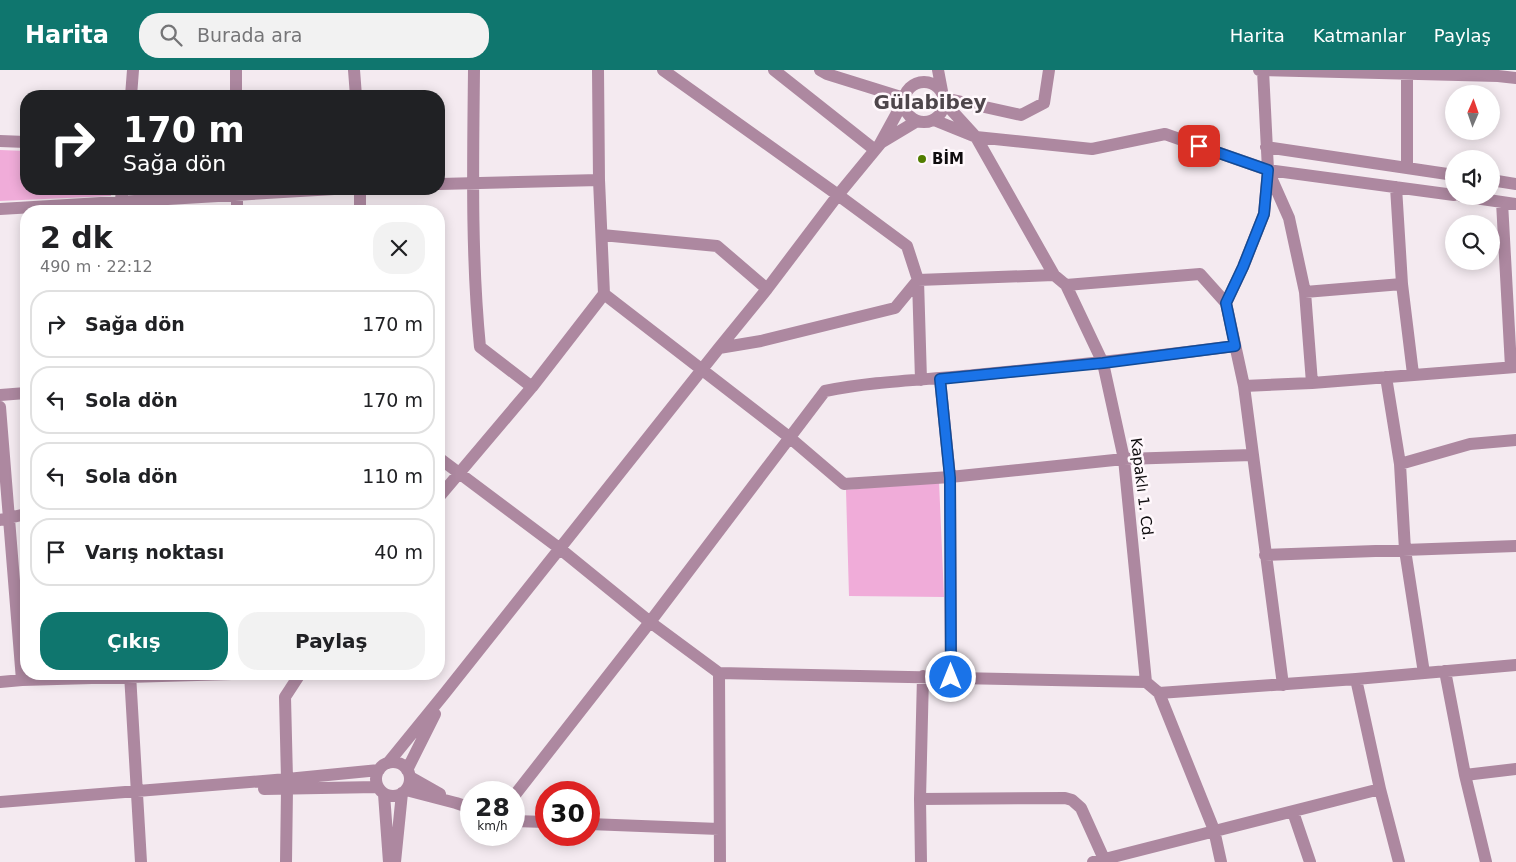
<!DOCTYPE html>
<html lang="tr">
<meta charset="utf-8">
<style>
:root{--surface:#fff;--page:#f2f2f2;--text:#202124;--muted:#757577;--line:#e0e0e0;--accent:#0f766e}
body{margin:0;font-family:"DejaVu Sans",sans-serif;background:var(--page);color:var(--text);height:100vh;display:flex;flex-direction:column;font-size:19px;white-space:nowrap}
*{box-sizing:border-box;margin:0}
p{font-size:16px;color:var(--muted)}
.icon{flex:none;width:28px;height:28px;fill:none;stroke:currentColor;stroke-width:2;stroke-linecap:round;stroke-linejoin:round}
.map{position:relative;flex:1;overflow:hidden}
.drawer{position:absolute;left:20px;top:135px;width:425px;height:475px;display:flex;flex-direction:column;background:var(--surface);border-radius:20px;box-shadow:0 2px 12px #0003}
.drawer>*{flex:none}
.hud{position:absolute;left:20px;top:20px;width:425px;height:105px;border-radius:20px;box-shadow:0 2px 12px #0003;background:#202124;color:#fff;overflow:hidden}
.needle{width:32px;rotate:2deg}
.fabs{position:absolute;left:1445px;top:15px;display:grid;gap:10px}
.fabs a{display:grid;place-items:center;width:55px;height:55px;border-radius:50%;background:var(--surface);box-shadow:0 2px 12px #0003;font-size:25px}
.speed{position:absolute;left:460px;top:711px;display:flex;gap:10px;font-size:25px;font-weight:700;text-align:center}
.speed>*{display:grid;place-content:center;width:65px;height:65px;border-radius:50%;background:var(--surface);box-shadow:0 2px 12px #0003;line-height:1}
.speed small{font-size:12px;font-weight:400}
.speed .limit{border:8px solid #d22;background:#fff;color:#111}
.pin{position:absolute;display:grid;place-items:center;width:42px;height:42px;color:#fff;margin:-21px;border-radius:10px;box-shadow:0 2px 8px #0006}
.me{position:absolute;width:55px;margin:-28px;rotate:0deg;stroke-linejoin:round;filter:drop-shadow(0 0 4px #0008)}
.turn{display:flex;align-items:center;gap:18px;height:105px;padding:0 20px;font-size:22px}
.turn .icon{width:65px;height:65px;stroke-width:2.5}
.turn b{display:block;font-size:35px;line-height:42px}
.round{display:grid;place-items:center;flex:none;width:52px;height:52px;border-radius:20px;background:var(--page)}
.headline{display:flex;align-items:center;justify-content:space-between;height:85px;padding:0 20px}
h1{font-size:30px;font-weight:700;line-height:38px}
.primary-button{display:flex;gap:10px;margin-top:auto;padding:10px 20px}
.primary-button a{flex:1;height:58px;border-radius:20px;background:var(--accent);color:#fff;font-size:20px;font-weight:700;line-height:58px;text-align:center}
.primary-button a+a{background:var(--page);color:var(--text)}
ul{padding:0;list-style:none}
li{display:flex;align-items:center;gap:15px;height:68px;margin:0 10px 8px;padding:0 10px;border:2px solid var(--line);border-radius:20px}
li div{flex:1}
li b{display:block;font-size:19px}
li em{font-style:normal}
header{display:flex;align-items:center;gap:30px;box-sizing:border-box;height:70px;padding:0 25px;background:var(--accent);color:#fff}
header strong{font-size:24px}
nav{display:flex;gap:28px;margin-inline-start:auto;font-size:18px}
.search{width:350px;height:45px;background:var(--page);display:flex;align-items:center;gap:12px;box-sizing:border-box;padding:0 18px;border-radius:20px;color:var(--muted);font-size:19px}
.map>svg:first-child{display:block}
.green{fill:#f0acd9}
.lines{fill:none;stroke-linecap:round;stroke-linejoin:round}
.minor{stroke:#ad88a0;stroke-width:12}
.route-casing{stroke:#114b97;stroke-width:12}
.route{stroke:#1a73e8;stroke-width:9}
.poi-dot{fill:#517d00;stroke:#fff8fc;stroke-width:2}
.labels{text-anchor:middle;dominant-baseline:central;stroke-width:5;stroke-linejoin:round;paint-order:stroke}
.poi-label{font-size:15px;font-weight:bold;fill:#0f0c0e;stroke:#fff8fc;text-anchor:start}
.street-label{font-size:15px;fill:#0f0c0e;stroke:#fff8fc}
.district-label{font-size:20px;font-weight:bold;fill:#4e464b;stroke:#fff8fc}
</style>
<header>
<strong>Harita</strong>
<div class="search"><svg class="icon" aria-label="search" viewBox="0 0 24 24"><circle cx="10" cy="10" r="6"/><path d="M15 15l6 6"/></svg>Burada ara</div>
<nav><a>Harita</a><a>Katmanlar</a><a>Paylaş</a></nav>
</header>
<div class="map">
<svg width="1516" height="792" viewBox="0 0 1516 792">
<rect width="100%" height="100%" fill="#f4eaf0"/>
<path class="green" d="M0,80L26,81V119H111V126L0,131Z
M939,411L944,527L849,526L846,420Z"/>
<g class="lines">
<path class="minor" d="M236,0V26
M354,0L356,26
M474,0C473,92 471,185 480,277L532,317
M663,0L838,125L907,176L918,210L921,310
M774,0L875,80
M820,0L827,4L904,28
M938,0L942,21
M1259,0L1498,6L1516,8
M1263,0L1268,100L1264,144L1243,197L1226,233L1244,316L1283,615
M904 32a20 20 0 1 1 40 0a20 20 0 1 1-40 0Z
M131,26L133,0
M944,28L1021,45L1044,33L1049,0
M944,32L976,67L1054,205L1066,215L1103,293L1124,389L1146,612L1159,623L1214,760L1221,792
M934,50L976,67L1092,79L1165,64L1268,100L1454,125
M0,71L26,72
M882,72L917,51
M1266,77L1454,105
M1407,98V0
M1269,103L1289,148L1305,222L1312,313
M1491,110L1516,114
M439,114L599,110
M1396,117L1402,214L1413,304
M237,119V141
M360,119V141
M1461,126L1516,134
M1502,132L1511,297
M0,139L334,119
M120,141L122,119
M602,165L717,176L767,219
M1066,215L1200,204L1226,233
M1305,222L1402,214
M604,224L789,367L844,414L950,407L1124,389L1252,385
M719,278L761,271L895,238L918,210L1054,205
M1386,307L1400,394L1405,480L1424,603
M940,309L950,407L951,607
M1244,316L1312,313L1516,297
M0,325L26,323
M0,337L22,610
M439,388L559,478L650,552L719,603L1146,612
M1400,394L1470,374L1516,370
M439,427L532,317L604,224L599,110L598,0
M0,450L26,444
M1265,485L1516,476
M1445,601L1465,705L1486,792
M719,603L720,792
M130,604L141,792
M1356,609L1380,719L1399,792
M0,612L22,610L232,604
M1159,623L1356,609L1516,595
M376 709a17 17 0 1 1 34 0a17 17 0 1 1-34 0Z
M388,693L445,623L719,278L767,219L838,125L880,74L903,32
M407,700L435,644
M1465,705L1516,699
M410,707L440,724
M287,709L285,627L300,604
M264,719L378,717
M406,720L456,733L471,738
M384,724L389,792
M514,726L650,552L825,321C874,311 925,310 975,305C1062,297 1149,287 1235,276
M920,729L1065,728L1072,730L1081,738L1104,789
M0,732L287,709L379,700
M1293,742L1310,792
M514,751L546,752
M589,754L719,759
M286,792L287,719
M395,792L402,723
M921,792L920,729L923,606
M1093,792L1380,719"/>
</g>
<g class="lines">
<defs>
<path id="route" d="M951,607L950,408L940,309L1103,293L1235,276L1226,233L1243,197L1264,144L1268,100L1199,76"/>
</defs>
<use href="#route" class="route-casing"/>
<use href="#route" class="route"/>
</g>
<circle class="poi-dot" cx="922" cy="89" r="5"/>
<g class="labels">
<g class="poi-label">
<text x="932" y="89">BİM</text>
</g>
<g class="street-label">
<text transform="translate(1142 419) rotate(83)">Kapaklı 1. Cd.</text>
</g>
<g class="district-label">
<text x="930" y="32">Gülabibey</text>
</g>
</g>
</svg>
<div class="fabs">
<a><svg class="needle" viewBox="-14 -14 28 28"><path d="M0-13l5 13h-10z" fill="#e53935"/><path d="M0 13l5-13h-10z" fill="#757577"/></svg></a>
<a><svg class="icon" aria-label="sound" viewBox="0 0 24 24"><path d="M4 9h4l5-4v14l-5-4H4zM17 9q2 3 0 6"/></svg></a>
<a><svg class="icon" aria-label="search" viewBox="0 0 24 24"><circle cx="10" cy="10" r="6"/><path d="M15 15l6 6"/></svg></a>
</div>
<div class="speed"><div>28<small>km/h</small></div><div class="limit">30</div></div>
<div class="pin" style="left:1199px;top:76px;background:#d93025"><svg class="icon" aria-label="arrive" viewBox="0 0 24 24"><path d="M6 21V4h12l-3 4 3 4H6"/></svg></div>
<svg class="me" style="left:951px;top:607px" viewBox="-20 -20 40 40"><circle r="17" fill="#1a73e8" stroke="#fff" stroke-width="3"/><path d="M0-11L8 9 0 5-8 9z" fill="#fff"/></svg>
<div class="hud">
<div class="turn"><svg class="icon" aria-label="right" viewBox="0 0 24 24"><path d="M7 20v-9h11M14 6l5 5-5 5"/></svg><div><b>170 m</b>Sağa dön</div></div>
</div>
<section class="drawer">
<div class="headline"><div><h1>2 dk</h1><p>490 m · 22:12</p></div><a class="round"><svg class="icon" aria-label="close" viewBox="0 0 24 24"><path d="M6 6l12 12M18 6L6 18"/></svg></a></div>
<ul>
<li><svg class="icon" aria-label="right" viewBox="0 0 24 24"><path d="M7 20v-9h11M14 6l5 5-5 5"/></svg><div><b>Sağa dön</b></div><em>170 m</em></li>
<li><svg class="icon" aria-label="left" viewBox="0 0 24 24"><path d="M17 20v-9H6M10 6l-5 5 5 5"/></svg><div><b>Sola dön</b></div><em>170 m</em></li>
<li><svg class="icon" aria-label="left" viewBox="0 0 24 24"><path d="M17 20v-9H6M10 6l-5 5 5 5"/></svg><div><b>Sola dön</b></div><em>110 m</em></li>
<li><svg class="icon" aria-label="arrive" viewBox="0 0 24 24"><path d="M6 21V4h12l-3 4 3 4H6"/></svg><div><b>Varış noktası</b></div><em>40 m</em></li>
</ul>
<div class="primary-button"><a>Çıkış</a><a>Paylaş</a></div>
</section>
</div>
